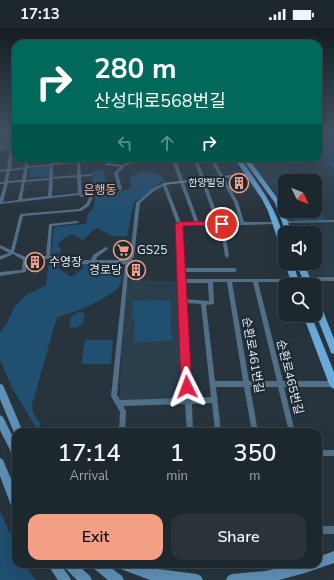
<!DOCTYPE html>
<meta charset="utf-8">
<style>
:root{--surface:#1d272e;--page:#2a333a;--text:#f1f3f6;--muted:#a0a5aa;--line:#3b444a;--accent:#f39f84}
body{margin:0;font-family:"Nunito Sans","Noto Sans KR",sans-serif;background:var(--page);color:var(--text);height:100vh;display:flex;flex-direction:column;font-size:15px;white-space:nowrap}
*{box-sizing:border-box;margin:0}
p{font-size:13px;color:var(--muted)}
.icon{flex:none;width:22px;height:22px;fill:none;stroke:currentColor;stroke-width:2;stroke-linecap:round;stroke-linejoin:round}
.map{position:relative;flex:1;overflow:hidden}
.details{position:absolute;left:12px;top:400px;width:310px;height:140px;display:flex;flex-direction:column;background:var(--surface);border-radius:12px;box-shadow:0 4px 16px #0002,0 0 0 1px var(--line)}
.details>*{flex:none}
.guide{position:absolute;left:12px;top:12px;width:310px;height:122px;border-radius:12px;box-shadow:0 4px 16px #0002,0 0 0 1px var(--line);background:#00695c;color:#fff;overflow:hidden}
.needle{width:26px;rotate:133deg}
.tools{position:absolute;left:278px;top:146px;display:grid;gap:8px}
.tools a{display:grid;place-items:center;width:44px;height:44px;border-radius:8px;background:var(--surface);box-shadow:0 4px 16px #0002,0 0 0 1px var(--line);font-size:20px}
.pin{position:absolute;display:grid;place-items:center;width:34px;height:34px;color:#fff;margin:-17px;border:2px solid #fff;border-radius:50%;box-shadow:0 1px 4px #0007}
.me{position:absolute;width:44px;margin:-22px;rotate:357deg;stroke-linejoin:round;filter:drop-shadow(0 0 3px #0008)}
.turn{display:flex;align-items:center;gap:14px;height:84px;padding:0 16px;font-size:18px}
.turn .icon{width:52px;height:52px;stroke-width:2.5}
.turn b{display:block;font-size:28px;line-height:34px}
.lanes{display:flex;align-items:center;height:38px;padding:0 16px;background:#0003;justify-content:center;gap:20px;direction:ltr}
.lanes .off{opacity:.35}
.eta{display:flex;justify-content:space-evenly;align-items:center;height:68px;text-align:center}
.eta b{font-size:24px;font-weight:600;line-height:28px}
.cta{display:flex;gap:8px;margin-top:auto;padding:8px 16px}
.cta a{flex:1;height:46px;border-radius:12px;background:var(--accent);color:#111;font-size:16px;font-weight:600;line-height:46px;text-align:center}
.cta a+a{background:var(--page);color:var(--text)}
.status{display:flex;justify-content:space-between;align-items:center;height:28px;padding:0 20px;background:var(--surface);direction:ltr}
.status svg{height:11px;fill:currentColor}
.map>svg:first-child{display:block}
.built{fill:#2b3e4c;fill-rule:evenodd}
.green{fill:#214f70}
.lines{fill:none;stroke-linecap:round;stroke-linejoin:round}
.street{fill:#516f86;fill-rule:evenodd}
.secondary{fill:#5f90b5;fill-rule:evenodd}
.primary{fill:#6aaada;fill-rule:evenodd}
.route{fill:#e11d48;stroke:#92132f}
.labels{text-anchor:middle;dominant-baseline:central;stroke-width:4;stroke-linejoin:round;paint-order:stroke}
.far-poi-label{font-size:10px;fill:#e5edf4;stroke:#1d2a34;text-anchor:end}
.far-quarter-label{font-size:12px;fill:#fdbca8;stroke:#1d2a34}
.poi-label{font-size:12px;fill:#e5edf4;stroke:#1d2a34;text-anchor:start}
.street-label{font-size:12px;fill:#e5edf4;stroke:#1d2a34}
</style>
<div class="status"><b>17:13</b><svg viewBox="0 0 49 12"><path d="M0 12V9h3v3zM5 12V6h3v6zM10 12V3h3v9zM15 12V0h3v12zM26 1h20v11H26zM47 4h2v5h-2z"/></svg></div>
<div class="map">
<svg width="334" height="552" viewBox="0 0 334 552">
<rect width="100%" height="100%" fill="#27343e"/>
<path class="built" d="M318,127L334,142V192H332L334,195V248L308,249L303,235H315V205H313L309,196L288,195L274,163L247,130H318ZM285,153H315V183H285Z
M126,252L182,253L187,373L119,375Z"/>
<path class="green" d="M0,106L9,107L16,112V115L0,120Z
M334,107V142L318,127V108Z
M52,137L51,147L48,149H29L30,141Z
M103,142L108,160L117,163L131,161L130,150C133,148 136,145 139,144C147,141 162,144 165,153L159,155L157,158L134,175L127,208H112L98,200L92,203L83,212L72,206C67,208 59,213 58,217L61,221L60,225L51,226L54,199L86,196L88,185C100,179 93,155 91,143Z
M287,147L297,153H285V170L272,150Z
M315,177L327,193L294,192L291,183H315Z
M50,231L60,232L54,238L71,249L84,240L80,236L81,235L120,237L123,239C122,244 122,251 121,255C117,268 71,286 58,289L56,292L32,377L33,385L41,396L37,401L11,358L0,331V304L7,295L15,278L25,268L46,257L49,232Z
M170,272L172,313L134,314L135,290H132L133,273Z
M78,284L85,285L83,296L77,299L69,300L71,289Z
M85,312H113L111,336H81Z
M0,483L16,520V536H25L35,552H0Z"/>
<g class="lines">
<path class="street" d="M14,104H16V106Z
M332,104H334V106L318,108V106Z
M16,115V117L13,118L11,141L24,139L26,130H30L28,138L50,136V130H54L53,135L77,133L76,130H80V133L89,132V134L80,135L81,147L90,146L92,147L90,148L81,149L82,166V167L92,166L94,167L89,178L81,183L23,188L14,224L26,229L46,228L49,196L77,193L79,194L78,195L52,198L50,228L62,229L64,228L66,230L84,232H91L93,227L106,219L108,220V221L97,229L96,232H126L130,228L136,175L152,161L164,155L166,156L181,195H195L171,130H175L199,195L216,194L193,130H197L220,194H240L234,174L209,130H213L238,174L244,194H277L278,195L276,196L245,197H224L229,228L227,230L225,228L220,197H181L184,240H235L237,242L235,244H184V251H296V252L294,254H258L283,353H334V359H284L295,404H289L278,359H250L258,404H252L244,359H216L221,404H215L212,375L192,376L193,404H187L185,376L123,378L126,383L125,404H119L120,384L111,368L125,236H84L64,233L60,237L58,238L56,236L59,232L48,231L27,232L26,244L0,248V244L22,242L23,232L13,226L0,232V228L9,225L0,220V217L11,222L20,186L79,181L86,176L90,168L81,169L79,167L0,176V171L4,156H0V154H4L7,143L0,144V142L7,141L10,119L0,123V121ZM77,135V147L53,149V137ZM50,138L49,150L26,152L28,140ZM24,141L22,152L8,153L10,143ZM77,149L78,165L52,168L53,151ZM49,152L48,168L22,171L25,154ZM22,154L18,172L3,174L8,155ZM163,158L177,196L185,370L120,372L117,367L129,235L134,229L140,175L154,163ZM213,254H227L243,353H215L206,277L214,276V275ZM232,254H253L277,353H249ZM184,255H208L209,273L185,271ZM186,275L201,276L211,369L191,370Z
M104,130H108V135L122,137L136,130H141L125,138L118,145L122,161L120,162L118,161L114,145L120,139L106,137Z
M334,192V194L285,195L283,194L285,193Z
M306,249H334V253H306L304,251Z
M318,422H334V428H318Z
M318,498H334V506H318Z"/>
<path class="secondary" d="M248,145H250V147L164,157L162,156L164,155Z
M0,356L3,357L23,404H16V408L15,407L0,371Z
M0,387L3,389L16,415V430L13,428L0,402Z
M0,430L3,432L16,463V481L12,480L0,448Z
M334,523V535L305,545L279,552H226L228,548L232,546L265,543L297,536H318V529Z
M47,536H60L69,548L71,552H58Z
M63,536H77L90,548L92,552H77L65,540Z
M91,536H106L122,548L124,552H108L93,540Z
M116,536H138L150,540L197,546L201,548L203,552H150L118,540Z"/>
<path class="primary" d="M234,130H240C260,159 285,190 285,226L282,224L268,183L262,171Z
M242,130H248L281,175L292,205H286L275,175Z
M285,235H293L300,257H292Z
M296,235H304L313,257H305Z
M315,270L318,271L319,273L334,311V326L331,325L330,322L315,284Z
M303,287H311L334,344V361L331,359L329,356Z"/>
</g>
<linearGradient id="sky" x2="0" y2="1"><stop stop-color="#151d22"/><stop offset="0.57" stop-color="#415063"/><stop offset="1" stop-color="#415063" stop-opacity="0"/></linearGradient>
<rect width="334" height="182" fill="url(#sky)"/>
<path class="route" d="M222,193L225,194V197L183,198L192,359L191,363L187,364L183,363L181,359L175,196L179,194Z"/>
<defs>
<symbol id="building-ring" viewBox="-11 -11 22 22"><circle r="9.5" fill="#1d2a34" stroke="#f39f84" stroke-width="1.5"/><path d="M-4-6H4V6H1V3H-1V6H-4ZM-2.5-4.3h1.7v1.8h-1.7ZM.8-4.3h1.7v1.8H.8ZM-2.5-1h1.7V.8h-1.7ZM.8-1h1.7V.8H.8Z" fill="#f39f84"/></symbol>
<symbol id="supermarket-ring" viewBox="-11 -11 22 22"><circle r="9.5" fill="#1d2a34" stroke="#f39f84" stroke-width="1.5"/><path d="M-6-5.5h2.5l.6 2H6L4.5 2H-2.5L-4.4-4H-6ZM-1.5 3.2a1.3 1.3 0 1 0 .1 0ZM3 3.2a1.3 1.3 0 1 0 .1 0Z" fill="#f39f84"/></symbol>
</defs>
<g fill-rule="evenodd">
<use href="#building-ring" x="228" y="144" width="22" height="22"/>
<use href="#supermarket-ring" x="112" y="211" width="22" height="22"/>
<use href="#building-ring" x="24" y="223" width="22" height="22"/>
<use href="#building-ring" x="125" y="231" width="22" height="22"/>
</g>
<g class="labels">
<g class="far-poi-label">
<text x="225" y="155">한양빌딩</text>
</g>
<g class="far-quarter-label">
<text x="100" y="162">은행동</text>
</g>
<g class="poi-label">
<text x="137" y="222">GS25</text>
<text x="49" y="234">수영장</text>
<text x="122" y="242" text-anchor="end">경로당</text>
</g>
<g class="street-label">
<text transform="translate(253 327) rotate(80)">순환로461번길</text>
<text transform="translate(290 349) rotate(76)">순환로465번길</text>
</g>
</g>
</svg>
<div class="tools">
<a><svg class="needle" viewBox="-14 -14 28 28"><path d="M0-13l5 13h-10z" fill="#e53935"/><path d="M0 13l5-13h-10z" fill="#a0a5aa"/></svg></a>
<a><svg class="icon" aria-label="sound" viewBox="0 0 24 24"><path d="M4 9h4l5-4v14l-5-4H4zM17 9q2 3 0 6"/></svg></a>
<a><svg class="icon" aria-label="search" viewBox="0 0 24 24"><circle cx="10" cy="10" r="6"/><path d="M15 15l6 6"/></svg></a>
</div>
<div class="pin" style="left:222px;top:196px;background:#d93025"><svg class="icon" aria-label="arrive" viewBox="0 0 24 24"><path d="M6 21V4h12l-3 4 3 4H6"/></svg></div>
<svg class="me" style="left:187px;top:359px" viewBox="-20 -20 40 40"><path d="M0-17L14 15 0 8-14 15z" fill="#e11d48" stroke="#fff" stroke-width="4"/></svg>
<div class="guide">
<div class="turn"><svg class="icon" aria-label="right" viewBox="0 0 24 24"><path d="M7 20v-9h11M14 6l5 5-5 5"/></svg><div><b>280 m</b>산성대로568번길</div></div>
<div class="lanes"><svg class="icon off" aria-label="left" viewBox="0 0 24 24"><path d="M17 20v-9H6M10 6l-5 5 5 5"/></svg><svg class="icon off" aria-label="ahead" viewBox="0 0 24 24"><path d="M12 20V5M6 11l6-6 6 6"/></svg><svg class="icon" aria-label="right" viewBox="0 0 24 24"><path d="M7 20v-9h11M14 6l5 5-5 5"/></svg></div>
</div>
<section class="details">
<div class="eta">
<div><b>17:14</b><p>Arrival</p></div>
<div><b>1</b><p>min</p></div>
<div><b>350</b><p>m</p></div>
</div>
<div class="cta"><a>Exit</a><a>Share</a></div>
</section>
</div>
